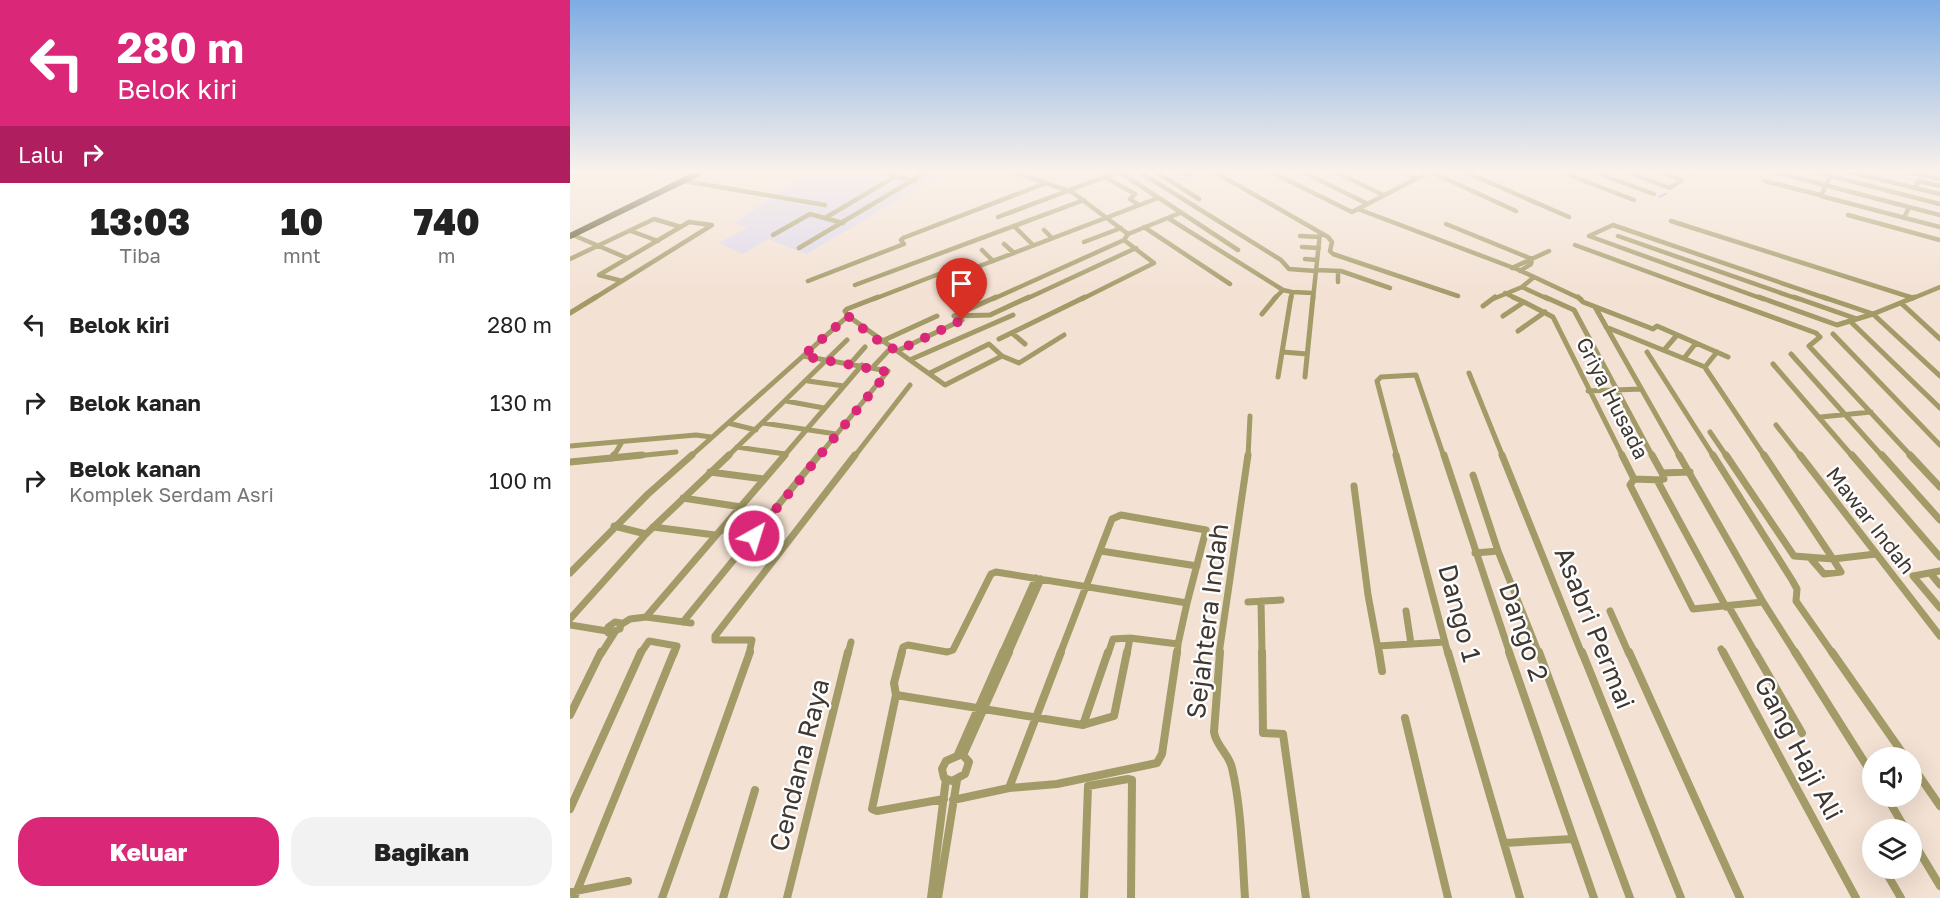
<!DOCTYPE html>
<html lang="id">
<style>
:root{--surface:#fff;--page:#f2f2f2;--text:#222;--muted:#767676;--accent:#db2777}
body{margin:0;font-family:"Golos Text",sans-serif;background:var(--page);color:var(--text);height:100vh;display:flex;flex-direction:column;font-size:22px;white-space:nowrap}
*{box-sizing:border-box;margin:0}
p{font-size:20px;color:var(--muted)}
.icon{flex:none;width:33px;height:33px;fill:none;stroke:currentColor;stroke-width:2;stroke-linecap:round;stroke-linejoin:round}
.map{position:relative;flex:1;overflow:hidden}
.side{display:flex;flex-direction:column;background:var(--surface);width:570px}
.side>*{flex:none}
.banner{background:#db2777;color:#fff;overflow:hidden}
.fabs{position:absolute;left:1292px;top:747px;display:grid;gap:12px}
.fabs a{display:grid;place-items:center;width:60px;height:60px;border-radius:50%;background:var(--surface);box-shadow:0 6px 24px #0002;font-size:30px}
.pin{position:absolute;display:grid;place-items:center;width:51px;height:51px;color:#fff;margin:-62px -26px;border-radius:50% 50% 50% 0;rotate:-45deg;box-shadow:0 0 6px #0007}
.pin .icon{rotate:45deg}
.me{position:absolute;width:66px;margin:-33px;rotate:39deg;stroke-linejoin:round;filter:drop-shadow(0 0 4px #0008)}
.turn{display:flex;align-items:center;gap:21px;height:126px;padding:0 18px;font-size:27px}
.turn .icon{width:78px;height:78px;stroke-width:2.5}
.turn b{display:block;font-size:42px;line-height:51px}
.then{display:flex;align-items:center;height:57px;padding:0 18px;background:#0003;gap:12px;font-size:22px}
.eta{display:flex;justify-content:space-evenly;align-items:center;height:102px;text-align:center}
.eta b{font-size:36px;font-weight:800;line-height:42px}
.primary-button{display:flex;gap:12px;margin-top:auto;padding:12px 18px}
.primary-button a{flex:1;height:69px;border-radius:24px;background:var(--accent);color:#fff;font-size:24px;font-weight:800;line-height:69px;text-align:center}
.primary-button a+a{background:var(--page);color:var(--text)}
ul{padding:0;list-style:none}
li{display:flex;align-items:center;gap:18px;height:78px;padding:0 18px}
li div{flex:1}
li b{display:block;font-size:22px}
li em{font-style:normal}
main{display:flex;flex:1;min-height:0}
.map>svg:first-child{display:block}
.industrial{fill:#dcd7ed}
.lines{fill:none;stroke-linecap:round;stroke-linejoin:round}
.stream{stroke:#809fdb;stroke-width:1.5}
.minor-far3{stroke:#a29a67;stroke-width:4.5}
.minor-far2{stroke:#a29a67;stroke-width:5}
.minor-far1{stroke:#a29a67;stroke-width:7}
.minor{stroke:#a29a67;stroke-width:8}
.highway{stroke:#4c461a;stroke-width:6}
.route{stroke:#db2777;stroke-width:10;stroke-dasharray:0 18}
.labels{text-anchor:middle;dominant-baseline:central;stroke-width:4.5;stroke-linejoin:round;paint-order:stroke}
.street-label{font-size:21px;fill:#3e3732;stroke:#fff}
.near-street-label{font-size:26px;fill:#3e3732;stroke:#fff}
</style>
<main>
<section class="side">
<div class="banner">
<div class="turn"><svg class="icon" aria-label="left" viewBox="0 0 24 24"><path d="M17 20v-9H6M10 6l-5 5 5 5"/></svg><div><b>280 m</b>Belok kiri</div></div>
<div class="then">Lalu<svg class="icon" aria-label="right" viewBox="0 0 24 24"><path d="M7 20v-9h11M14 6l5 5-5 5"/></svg></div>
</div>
<div class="eta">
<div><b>13:03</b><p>Tiba</p></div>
<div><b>10</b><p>mnt</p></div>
<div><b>740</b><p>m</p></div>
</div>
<ul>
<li><svg class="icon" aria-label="left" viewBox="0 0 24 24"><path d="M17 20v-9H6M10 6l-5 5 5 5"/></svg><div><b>Belok kiri</b></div><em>280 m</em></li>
<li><svg class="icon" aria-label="right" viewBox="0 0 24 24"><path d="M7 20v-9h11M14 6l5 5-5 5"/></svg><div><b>Belok kanan</b></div><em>130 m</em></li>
<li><svg class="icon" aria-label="right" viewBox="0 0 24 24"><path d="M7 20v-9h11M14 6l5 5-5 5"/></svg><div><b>Belok kanan</b><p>Komplek Serdam Asri</p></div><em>100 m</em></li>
</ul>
<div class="primary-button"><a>Keluar</a><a>Bagikan</a></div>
</section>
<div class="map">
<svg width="1370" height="898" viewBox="0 0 1370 898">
<rect width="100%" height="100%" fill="#f3e1d3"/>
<path class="industrial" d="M241,171H376L237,254L198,239L173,254L149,243L177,228L164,223Z"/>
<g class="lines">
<path class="stream" d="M1089,197L1097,193"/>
<path class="minor-far3" d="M441,171L502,192L558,234L610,213
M548,171L668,250
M568,171L711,260L719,269L746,271
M585,171L629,199
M612,171L619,175
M643,171L758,237L762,242L760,251L763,254L888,296
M699,171L782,212L861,171
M731,171L796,203
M764,171L813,195
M830,171L846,178
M859,171L946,211
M893,171L999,217
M989,171L1064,200
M1021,171L1084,194
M1053,171L1100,188L1112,180L1088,171
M1120,171H1127
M1201,171L1339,207
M1242,171L1370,204
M1276,171L1370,194
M1335,171L1370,179
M76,173L80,171
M319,174L344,181
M1260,176L1251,196L1370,227
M535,177L565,194L560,199L569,205
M114,181L255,205
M1195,181L1250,195
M1346,188L1348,181L1370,186
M788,209L949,270L1011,299
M1278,215L1370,240
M428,217L551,171
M255,218L326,176
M598,218L713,290L722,292
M1334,218L1339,207L1370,215
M1101,221L1343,298
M119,222L142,225L52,281L29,275Z
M876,224L962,259L961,264L950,271
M444,226L463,245
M574,227L660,284
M474,230L482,238
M61,231L88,241
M3,235L57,258
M203,235L240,214L273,223
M730,236L750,237
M1048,236L1228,299
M514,242L551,228
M434,244L444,253
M1005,245L1152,299
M732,247L749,248
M229,248L358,171
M412,250L423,261
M0,259L84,219L111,227
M735,259L747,260
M942,268L979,251
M746,270L771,271L820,288
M768,271V282
M964,277L952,287L978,299
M238,281L334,244L331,240L333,238L476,183
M285,285L514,200
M935,293L947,299
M23,299L52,281
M304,299L374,272L386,275L588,198
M423,299L554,240
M456,299L566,248
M512,299L584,263L554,240L558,234
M704,299L713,290
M721,299L722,292L743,293
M743,299L750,233
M923,299L952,287
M1193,299L1019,236L1043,225L1258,299
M1341,299L1370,287"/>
<path class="minor-far2" d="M975,297L1004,310L1083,457
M1008,297L1013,302L1083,329L1087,326L1158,357
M1147,297L1246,333L1250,337L1239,346L1342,457
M1189,297L1267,325L1303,314
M1224,297L1287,319
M1253,297L1303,314
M1340,297L1343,298
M954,302L983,317L1053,457
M381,303L392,313
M1331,303L1370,339
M913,306L925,297
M1025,307L1110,457
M0,313L26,297
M692,314L706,297
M1303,314L1370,376
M1303,314L1345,297
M278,316L275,311L277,309L308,297
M278,316L375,385L432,356L419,344L360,373
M384,316L420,315L459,297
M384,316L426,297
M933,316L954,302L943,297
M1281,322L1370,408
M1036,327L1135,367L1147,352
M948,331L975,312
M442,333L455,344
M1263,334L1370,445
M429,339L515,297
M310,342L367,316
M1095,349L1107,335
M327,351L392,320
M713,352L737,354
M1077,352L1144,457
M1221,354L1313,457
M233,356L318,371L248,457
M432,356L449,363L494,335
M1115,357L1126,343
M342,359L443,315
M281,363L295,347
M1203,364L1283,457
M303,367L318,351
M1136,369L1195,457
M899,373L933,457
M708,377L721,297
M735,377L743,297
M238,381L274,386
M1018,391L1071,389
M216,401L254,408
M1251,417L1301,412
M158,423L186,430
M193,423L266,434
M1206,425L1231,457
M1140,432L1157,457
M0,446L126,435L141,437
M167,447L215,454
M43,457L52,442
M56,457L106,452
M120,457L278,316
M157,457L277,340
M213,457L292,365
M284,457L340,385
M678,457L680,416
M827,457L807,381L811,377L846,375L874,457"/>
<path class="minor-far1" d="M826,455L878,654
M874,455L940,654
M932,455L1012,654
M1052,455L1064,479L1091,480L1094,479L1092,473L1120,472
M1082,455L1092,473
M1109,455L1193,602L1226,654
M1143,455L1222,580L1227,589L1226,601L1263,654
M1156,455L1224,556L1263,559L1271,572L1254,574L1241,559
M1194,455L1263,559L1306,554
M1230,455L1370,636
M1282,455L1370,557
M1312,455L1370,520
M1340,455L1370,487
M42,458L44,455
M0,462L72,455
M140,472L194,479
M903,475L928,551
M1064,479L1060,485L1123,609L1193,602
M1087,480L1156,607
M784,486L798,595L809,654
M113,498L171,507
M44,526L76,534
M83,527L145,535
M151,530L184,536
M531,551L627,566
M905,553L928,551L969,654
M1370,571L1343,576L1370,608
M0,573L78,494L122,455
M1361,574L1370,585
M691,601L692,654
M678,602L711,600
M1159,607L1186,654
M836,611L841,644
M1040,611L1059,654
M76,617L121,623
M0,619L76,534L159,455
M45,622L51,623L50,629L38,633V627Z
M113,622L249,455
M52,624L60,619L76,617L215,455
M0,625L37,631
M808,646L875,642
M1151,649L1154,654
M31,654L45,632
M70,654L79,641L107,646L104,654
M179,654L182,640H145V636L285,455
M278,654L281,642
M331,654L333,647L338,645L377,652L383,650L421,574L426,572L617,603L608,644L560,638
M432,654L466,578
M438,654L471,579
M490,654L542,519L551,515L636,530L617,603
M538,654L543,639L560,638
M557,654L560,638
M607,654L608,644
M649,654L678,455"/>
<path class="minor" d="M332,652L324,683L326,695L513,725
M491,652L439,788L487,784L587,763L592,754L607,652
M650,652L644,732C646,746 659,754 662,768C672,811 672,855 675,898
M692,652L693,733L713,734L736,898
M809,652L812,671
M878,652L950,898
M939,652L1024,898
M969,652L1060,898
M1012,652L1111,898
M1059,652L1170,898
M1153,652L1286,898
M1185,652L1232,733
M1225,652L1302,774
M1262,652L1336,758
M326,695L302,809L307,811L374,799
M0,715L31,652
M835,718L878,898
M513,725L538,652
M513,725L544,716L557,652
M388,754L433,652
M392,754L399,762L395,774L382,781L374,778L372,769L376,761Z
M393,755L439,652
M1341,764L1370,806
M1316,796L1336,830
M383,800L439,788
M0,809L71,652
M1341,838L1370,886
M935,843L1002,839
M1317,874L1331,898
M0,892L58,881
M4,898L104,652
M92,898L180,652
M153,898L185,790
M217,898L278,652
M361,898L376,779
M368,898L387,780
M514,898L518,786L558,779L562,780L561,898"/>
<path class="highway" d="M0,236L133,171"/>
</g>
<linearGradient id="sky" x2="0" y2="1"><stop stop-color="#7eace3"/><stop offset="0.58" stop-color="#faf2eb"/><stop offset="1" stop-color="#faf2eb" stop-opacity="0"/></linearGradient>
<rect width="1370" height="296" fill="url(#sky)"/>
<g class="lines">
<path class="route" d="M184,536L318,372L233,356L278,316L304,338L327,351L392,320"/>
</g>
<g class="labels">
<g class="street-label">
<text transform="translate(1043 398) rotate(63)">Griya Husada</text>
<text transform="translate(1301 520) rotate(52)">Mawar Indah</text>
</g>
<g class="near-street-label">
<text transform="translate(890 613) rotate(75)">Dango 1</text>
<text transform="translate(637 621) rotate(-83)">Sejahtera Indah</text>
<text transform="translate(1025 628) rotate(68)">Asabri Permai</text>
<text transform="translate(954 632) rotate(71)">Dango 2</text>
<text transform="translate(1229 748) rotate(62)">Gang Haji Ali</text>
<text transform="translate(229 765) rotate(-76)">Cendana Raya</text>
</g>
</g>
</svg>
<div class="fabs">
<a><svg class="icon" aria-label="sound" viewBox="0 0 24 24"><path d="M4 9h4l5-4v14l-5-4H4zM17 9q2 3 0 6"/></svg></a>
<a><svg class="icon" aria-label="layers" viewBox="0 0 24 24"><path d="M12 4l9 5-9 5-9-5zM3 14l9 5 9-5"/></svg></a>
</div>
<div class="pin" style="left:392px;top:320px;background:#d93025"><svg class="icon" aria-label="arrive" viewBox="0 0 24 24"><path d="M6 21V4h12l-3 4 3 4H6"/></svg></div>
<svg class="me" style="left:184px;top:536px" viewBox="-20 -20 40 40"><circle r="17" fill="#db2777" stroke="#fff" stroke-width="3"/><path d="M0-11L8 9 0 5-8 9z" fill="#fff"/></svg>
</div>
</main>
